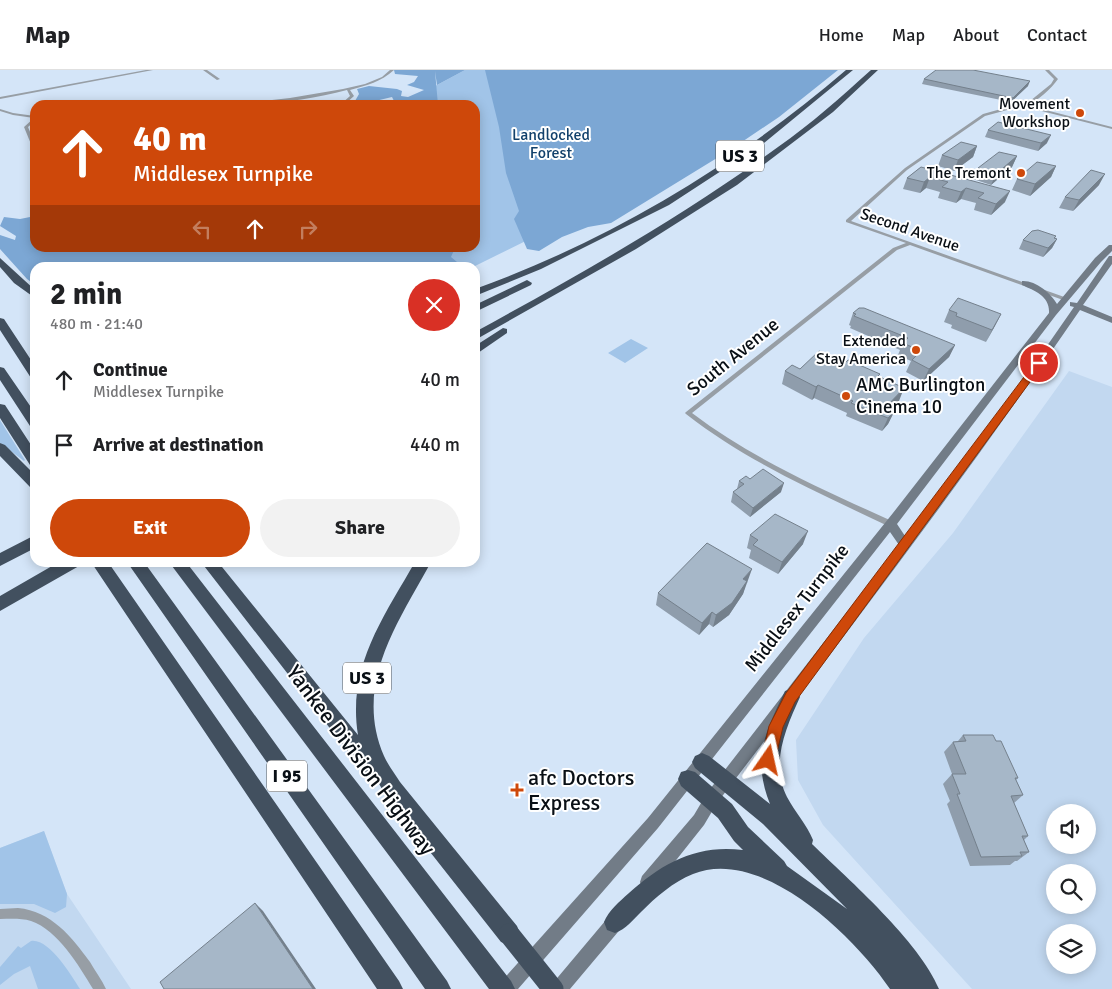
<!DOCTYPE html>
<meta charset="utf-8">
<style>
:root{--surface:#fff;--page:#f2f2f2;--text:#202124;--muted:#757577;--line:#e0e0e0;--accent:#ce480a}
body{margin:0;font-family:Signika,sans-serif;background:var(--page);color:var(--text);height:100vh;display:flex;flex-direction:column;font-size:19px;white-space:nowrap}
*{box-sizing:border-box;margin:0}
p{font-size:16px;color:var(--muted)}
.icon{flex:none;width:28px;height:28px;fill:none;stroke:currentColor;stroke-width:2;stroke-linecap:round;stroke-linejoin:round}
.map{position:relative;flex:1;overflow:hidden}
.drawer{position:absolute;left:30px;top:192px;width:450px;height:305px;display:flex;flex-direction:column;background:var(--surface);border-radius:15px;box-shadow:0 2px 12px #0003}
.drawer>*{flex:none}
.banner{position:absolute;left:30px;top:30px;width:450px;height:152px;border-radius:15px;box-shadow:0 2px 12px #0003;background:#ce480a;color:#fff;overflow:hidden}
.tools{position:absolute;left:1046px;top:734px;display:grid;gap:10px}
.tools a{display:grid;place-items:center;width:50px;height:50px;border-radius:50%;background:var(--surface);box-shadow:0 2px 12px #0003;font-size:25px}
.pin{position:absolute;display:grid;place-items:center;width:42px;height:42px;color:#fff;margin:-21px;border:2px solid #fff;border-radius:50%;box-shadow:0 1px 5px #0007}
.me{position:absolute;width:55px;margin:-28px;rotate:11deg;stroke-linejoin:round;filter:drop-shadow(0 0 4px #0008)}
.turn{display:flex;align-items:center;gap:18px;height:105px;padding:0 20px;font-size:22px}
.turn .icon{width:65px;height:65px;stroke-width:2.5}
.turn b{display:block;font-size:35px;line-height:42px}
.lanes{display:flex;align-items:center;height:48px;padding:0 20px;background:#0003;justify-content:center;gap:25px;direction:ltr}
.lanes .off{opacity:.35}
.round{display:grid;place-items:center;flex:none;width:52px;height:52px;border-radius:26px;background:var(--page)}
.summary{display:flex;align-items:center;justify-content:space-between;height:85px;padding:0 20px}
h1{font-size:30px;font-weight:700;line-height:38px}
.button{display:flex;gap:10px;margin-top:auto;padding:10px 20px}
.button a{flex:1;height:58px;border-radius:30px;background:var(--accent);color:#fff;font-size:20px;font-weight:700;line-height:58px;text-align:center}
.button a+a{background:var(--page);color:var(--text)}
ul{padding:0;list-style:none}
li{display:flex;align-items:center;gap:15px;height:65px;padding:0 20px}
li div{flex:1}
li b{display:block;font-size:19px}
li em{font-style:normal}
header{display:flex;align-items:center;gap:30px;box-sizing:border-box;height:70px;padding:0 25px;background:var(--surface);border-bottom:1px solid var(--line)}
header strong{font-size:24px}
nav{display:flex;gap:28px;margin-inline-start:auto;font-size:18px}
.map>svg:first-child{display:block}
.built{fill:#c2d8f0;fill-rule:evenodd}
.green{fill:#a1c4e8}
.forest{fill:#7ca7d4}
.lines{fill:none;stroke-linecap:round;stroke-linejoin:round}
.street{fill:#979ea5;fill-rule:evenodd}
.secondary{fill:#727c87;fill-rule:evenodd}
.highway{fill:#42505f;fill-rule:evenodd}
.highway-bridge{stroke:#42505f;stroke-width:21}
.wall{fill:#8f9dac}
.shaded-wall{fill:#74808c}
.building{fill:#a6b7c8;stroke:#74808c}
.route{fill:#ce480a;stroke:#862f06}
.poi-dot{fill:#ce480a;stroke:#fff;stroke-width:2}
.labels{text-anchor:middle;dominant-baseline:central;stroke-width:4;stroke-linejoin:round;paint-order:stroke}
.far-poi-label{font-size:16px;fill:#090f15;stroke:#fff;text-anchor:end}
.far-park-label{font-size:16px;fill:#12416c;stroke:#fff}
.far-street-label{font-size:16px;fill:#090f15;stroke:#fff}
.shield{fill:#fff;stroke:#53575b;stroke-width:1}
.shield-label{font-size:18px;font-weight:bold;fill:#090f15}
.street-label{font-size:19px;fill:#090f15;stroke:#fff}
.poi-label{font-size:19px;fill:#090f15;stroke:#fff;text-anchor:start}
.near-street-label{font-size:22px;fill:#090f15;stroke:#fff}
.near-poi-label{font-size:22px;fill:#090f15;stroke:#fff;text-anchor:start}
</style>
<header>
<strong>Map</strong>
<nav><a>Home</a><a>Map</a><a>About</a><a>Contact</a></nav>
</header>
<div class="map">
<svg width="1112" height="919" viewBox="0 0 1112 919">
<rect width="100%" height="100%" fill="#d4e5f8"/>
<path class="built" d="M1069,301L1112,317V919H972L823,755L798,710L796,670L864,568L953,463ZM1055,742H1088V775H1055ZM1055,802H1088V835H1055ZM1055,862H1088V895H1055Z
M44,761L67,824L131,919H0V778Z"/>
<path class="green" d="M465,0H804L566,151L473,197L103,198L139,178H475V35H400Z
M631,269L648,278L625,293L608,283Z
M0,350L25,390L24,391L0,373Z
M44,761L67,824L66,837L55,843L34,834H0V778Z
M31,871C49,868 71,905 80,919H38L30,896L14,904L0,915V897L18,876L21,878Z"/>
<path class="forest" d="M394,0H465L437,15L435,1L438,35H390L394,31L392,27L371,32L355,31L359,24L357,19L369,16L397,19L402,21L401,26L408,27L424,20L407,15L414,12L418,6L395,4Z
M485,0H838L779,47L730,80L611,153L588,157L562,167L539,181L527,179L514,149L519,141L506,103L499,57Z
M35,146V178H455L451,187L457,192L458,197L35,198V215L27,209L0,179V165L15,170L16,166L0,156L4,147L20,149Z"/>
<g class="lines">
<path class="street" d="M146,0H153L0,29V27Z
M203,0H207L220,9L217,10Z
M390,0H394C381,12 367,15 350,20L354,26L344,35H340L350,26L347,20C310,30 266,35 228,35L290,28L343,19L365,14L382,7Z
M1045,0H1049L1058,9C1051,19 1038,31 1026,35L1112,57V59L1022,36L985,46L907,100L851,151L1067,228V230H1063L910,175L897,180L692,343C754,390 824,420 894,452L895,454L894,456H888C817,422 749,393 686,344L685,343L686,342L893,178L906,173L846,152V150L905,98L983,44L1030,31L1051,14L1054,9Z
M0,39L13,43L35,46V51L28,57L35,74V80L33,79L24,57L34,48L13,45L0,41Z
M18,838C51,841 72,867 90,892C95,901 102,910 106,919H93C79,896 58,860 31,851C21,848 10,849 0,849V839Z"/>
<path class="secondary" d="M1109,175H1112V181L1101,192L1056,245L897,454L905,466L1017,319L1074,237L1070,236V232L1077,233L1109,186H1112V194L1083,235L1112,247V253L1080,240C965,408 841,571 717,733L704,755L654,818L648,820L642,818L640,812L642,806L694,745L707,723L899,475L890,462L658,758L518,919H497L500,913L648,748L893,443L1049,243C1050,226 1035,221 1022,215V211C1035,210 1051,223 1057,234L1095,188Z
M617,842L623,844L625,850L623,856L570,919H550L553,913L611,844Z"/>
<path class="highway" d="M846,0H853L764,73L669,135L541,199L475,226V219C611,170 736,94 846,0Z
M871,0H878L833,42L737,115L636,179L475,270V262C579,205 682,147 778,77C811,54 841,27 871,0Z
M0,188L35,220V228L14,213L0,197Z
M527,210L532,213L531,215L475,242V235Z
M0,248L4,249L35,296V309L31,308L0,260Z
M503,258L507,259V263L475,285V276Z
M0,297L4,298L35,343V357L30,356L0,310Z
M0,334L5,335L35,381V397L30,395L0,348Z
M0,373L5,375L35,405V418L30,417L0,386Z
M35,465V478L0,496V483Z
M59,492H81L79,496L0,541V526Z
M91,492H108L399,911L403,919H377Z
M127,492H144L447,911L451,919H425Z
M169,492H186L511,911L515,919H489Z
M201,492H218L358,665C347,597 383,548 415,492H431C398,553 353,614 384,686C388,695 395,704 400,712L517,856L520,864L517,872L509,875L501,872L386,726L378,712L370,710Z
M791,619L797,621L800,627C786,658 770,693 787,727C795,742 807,755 813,770L812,774C850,811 919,871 939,919H890C855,867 762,776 693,804C673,812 656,827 641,842C633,850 626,859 615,863L607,860L604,852C609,840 619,832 629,823C662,793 697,774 743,780L734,771L718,748L681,716L678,709L681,702L688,700L695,702L732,734L748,757L784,791L787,796L847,839L763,754L695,698L692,692L695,686L702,683L709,686L770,734C752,689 765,662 785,621Z"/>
<path class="highway-bridge" d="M509,864L553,919"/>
</g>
<path class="wall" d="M924,9L1028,16L1011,32L922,14Z
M988,60L1047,73L1038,81L985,67Z
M977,76L973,87L954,101L938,96L942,85Z
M1017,86L1012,97L991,115L973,109L978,98Z
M1056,96L1051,107L1030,126L1012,120L1017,109Z
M921,97L1005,132L991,145L974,140L976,133L961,129L956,133L938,128L940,122L926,118L920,123L903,119L907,108Z
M1099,115L1073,141L1059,138L1065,127Z
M1055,168L1057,169L1052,178L1043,187L1019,179L1023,170Z
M949,240L1001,244L986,272L951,258L952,255L944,252Z
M853,243L955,275L949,287L923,311L906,302L911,291L898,285L900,280L850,258L851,256L849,255Z
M800,299L879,306L899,331L890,340L894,342L888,354L882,361L846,346L847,343L814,328L812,330L782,314L785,301Z
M750,409L781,422L750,447L731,432L733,422L737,419L739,411Z
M750,465L803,474L778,504L749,488L751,480L747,478Z
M748,512L746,513L743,524L729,545L713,557L709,554L699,565L656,535L658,523Z
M963,665L996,671L1018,708L1016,710L1023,725L1014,733L1028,766L1024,770L1029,782L1017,791H1015L1010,795L970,796L947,734L950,731L943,714L952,704L944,682L953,672L958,671Z"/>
<path class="shaded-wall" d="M1030,11L1028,16L1011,32L1013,28Z
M1051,65L1047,73L1038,81L1041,73Z
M977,76L973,87L954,101L958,90Z
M1017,86L1012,97L991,115L996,104Z
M1056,96L1051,107L1030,126L1035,114Z
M1105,104L1099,115L1073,141L1079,130Z
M930,107L926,118L920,123L924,112Z
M966,118L961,129L956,133L961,122Z
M1010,121L1005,132L991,145L996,134Z
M1056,166L1052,174L1057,169L1052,178L1043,187L1054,168Z
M1001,244L995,256L986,272L992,260Z
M955,275L949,287L923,311L929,299Z
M818,315L814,328L812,330L816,317Z
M904,318L899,331L884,347L885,338Z
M894,342L888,354L882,361L888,348Z
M784,413L781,422L750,447L753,438Z
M808,461L803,474L778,504L782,492Z
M752,499L743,524L729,545L713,557L716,545L743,509Z
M712,542L709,554L699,565L702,553Z
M255,833L263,841L316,919H313Z"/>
<path class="building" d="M936,0H973L1030,11L1013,28L924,9Z
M998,52L1051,65L1041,73L988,60Z
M961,72L977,76L958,90L942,85Z
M999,82L1017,86L996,104L978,98Z
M1037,92L1056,96L1035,114L1017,109Z
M921,97L1010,121L996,134L978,128L984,123L966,118L961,122L942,117L948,112L930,107L924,112L907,108Z
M1091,100L1105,104L1079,130L1065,127Z
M1038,160L1056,166L1054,168L1057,169L1048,178L1023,170L1032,161Z
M958,228L1001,244L992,260L956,246L957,243L949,240Z
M859,238H864L955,275L929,299L912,290L921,281L903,273L908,268L854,246L856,244L853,243Z
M819,281L846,292L848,290L880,304L878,306L904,318L885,338L894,342L888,348L851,333L853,331L818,315L816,317L785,301L792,295L800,299Z
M763,399L784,413L753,438L733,422L744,414L739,411L746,406L750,409Z
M775,444L808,461L782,492L753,475L758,470L750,465Z
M707,473L752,499L743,509L747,511L732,533L716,545L712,542L702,553L658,523Z
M963,665H993L996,671H1001L1018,708H1015L1023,725L1011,726L1028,766H1022L1029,782H1020L1022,786L981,787L957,724H960L952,704H966L953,672L966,671Z
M255,833L313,919H164L160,912Z"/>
<path class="route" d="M1036,291L1044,293L795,632L783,657L774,695L768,697L763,695L761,690L769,656L786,623Z"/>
<g class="poi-dot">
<circle cx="1080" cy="43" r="5"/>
<circle cx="1021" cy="103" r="5"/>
<circle cx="916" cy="280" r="5"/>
<circle cx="846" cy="326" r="5"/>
<path d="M514.5 712.5h5v5h5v5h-5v5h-5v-5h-5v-5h5z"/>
</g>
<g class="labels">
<g class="far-poi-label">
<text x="1070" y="34">Movement<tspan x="1070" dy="18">Workshop</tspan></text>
<text x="1011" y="103">The Tremont</text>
<text x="906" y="271">Extended<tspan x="906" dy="18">Stay America</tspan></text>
</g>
<g class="far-park-label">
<text x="551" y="65">Landlocked<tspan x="551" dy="18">Forest</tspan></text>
</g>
<g class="far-street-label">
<text transform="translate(910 160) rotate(19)">Second Avenue</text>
</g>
<g class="shield">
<rect x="716" y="70.5" width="48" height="31" rx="4"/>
<rect x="343" y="592.5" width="48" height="31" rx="4"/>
<rect x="267" y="690.5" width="40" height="31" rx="4"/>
</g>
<g class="shield-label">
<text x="740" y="86">US 3</text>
<text x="367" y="608">US 3</text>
<text x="287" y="706">I 95</text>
</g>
<g class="street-label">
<text transform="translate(733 287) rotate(-39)">South Avenue</text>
<text transform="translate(797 538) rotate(-52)">Middlesex Turnpike</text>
</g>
<g class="poi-label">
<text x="856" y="315">AMC Burlington<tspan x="856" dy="22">Cinema 10</tspan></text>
</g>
<g class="near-street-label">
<text transform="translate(361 690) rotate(53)">Yankee Division Highway</text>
</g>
<g class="near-poi-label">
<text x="528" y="707">afc Doctors<tspan x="528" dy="25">Express</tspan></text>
</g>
</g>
</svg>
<div class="tools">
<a><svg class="icon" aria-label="sound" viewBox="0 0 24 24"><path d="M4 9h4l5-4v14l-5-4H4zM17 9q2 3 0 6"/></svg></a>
<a><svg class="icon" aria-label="search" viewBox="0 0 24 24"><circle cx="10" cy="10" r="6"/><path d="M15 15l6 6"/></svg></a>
<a><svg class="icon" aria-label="layers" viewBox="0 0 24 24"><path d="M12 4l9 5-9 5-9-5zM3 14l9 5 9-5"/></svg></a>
</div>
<div class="pin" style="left:1039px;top:293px;background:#d93025"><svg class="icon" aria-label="arrive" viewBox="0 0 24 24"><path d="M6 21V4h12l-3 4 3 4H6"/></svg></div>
<svg class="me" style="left:768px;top:690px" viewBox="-20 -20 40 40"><path d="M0-17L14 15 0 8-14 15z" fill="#ce480a" stroke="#fff" stroke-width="4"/></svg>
<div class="banner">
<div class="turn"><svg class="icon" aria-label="ahead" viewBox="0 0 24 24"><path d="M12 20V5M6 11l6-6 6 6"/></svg><div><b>40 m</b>Middlesex Turnpike</div></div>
<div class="lanes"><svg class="icon off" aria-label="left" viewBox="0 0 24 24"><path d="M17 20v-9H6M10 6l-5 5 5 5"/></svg><svg class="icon" aria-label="ahead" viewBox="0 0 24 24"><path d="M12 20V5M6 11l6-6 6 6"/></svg><svg class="icon off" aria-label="right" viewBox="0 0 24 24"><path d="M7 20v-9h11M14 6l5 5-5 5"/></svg></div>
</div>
<section class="drawer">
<div class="summary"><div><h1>2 min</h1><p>480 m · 21:40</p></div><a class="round" style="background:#d93025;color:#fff"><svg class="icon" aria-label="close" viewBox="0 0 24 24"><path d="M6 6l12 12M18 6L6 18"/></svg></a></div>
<ul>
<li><svg class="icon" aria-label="ahead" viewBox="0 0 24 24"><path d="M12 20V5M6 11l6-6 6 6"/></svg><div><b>Continue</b><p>Middlesex Turnpike</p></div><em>40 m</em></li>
<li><svg class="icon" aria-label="arrive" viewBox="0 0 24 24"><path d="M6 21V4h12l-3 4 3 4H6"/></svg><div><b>Arrive at destination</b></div><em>440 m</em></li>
</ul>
<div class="button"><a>Exit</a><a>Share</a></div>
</section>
</div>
